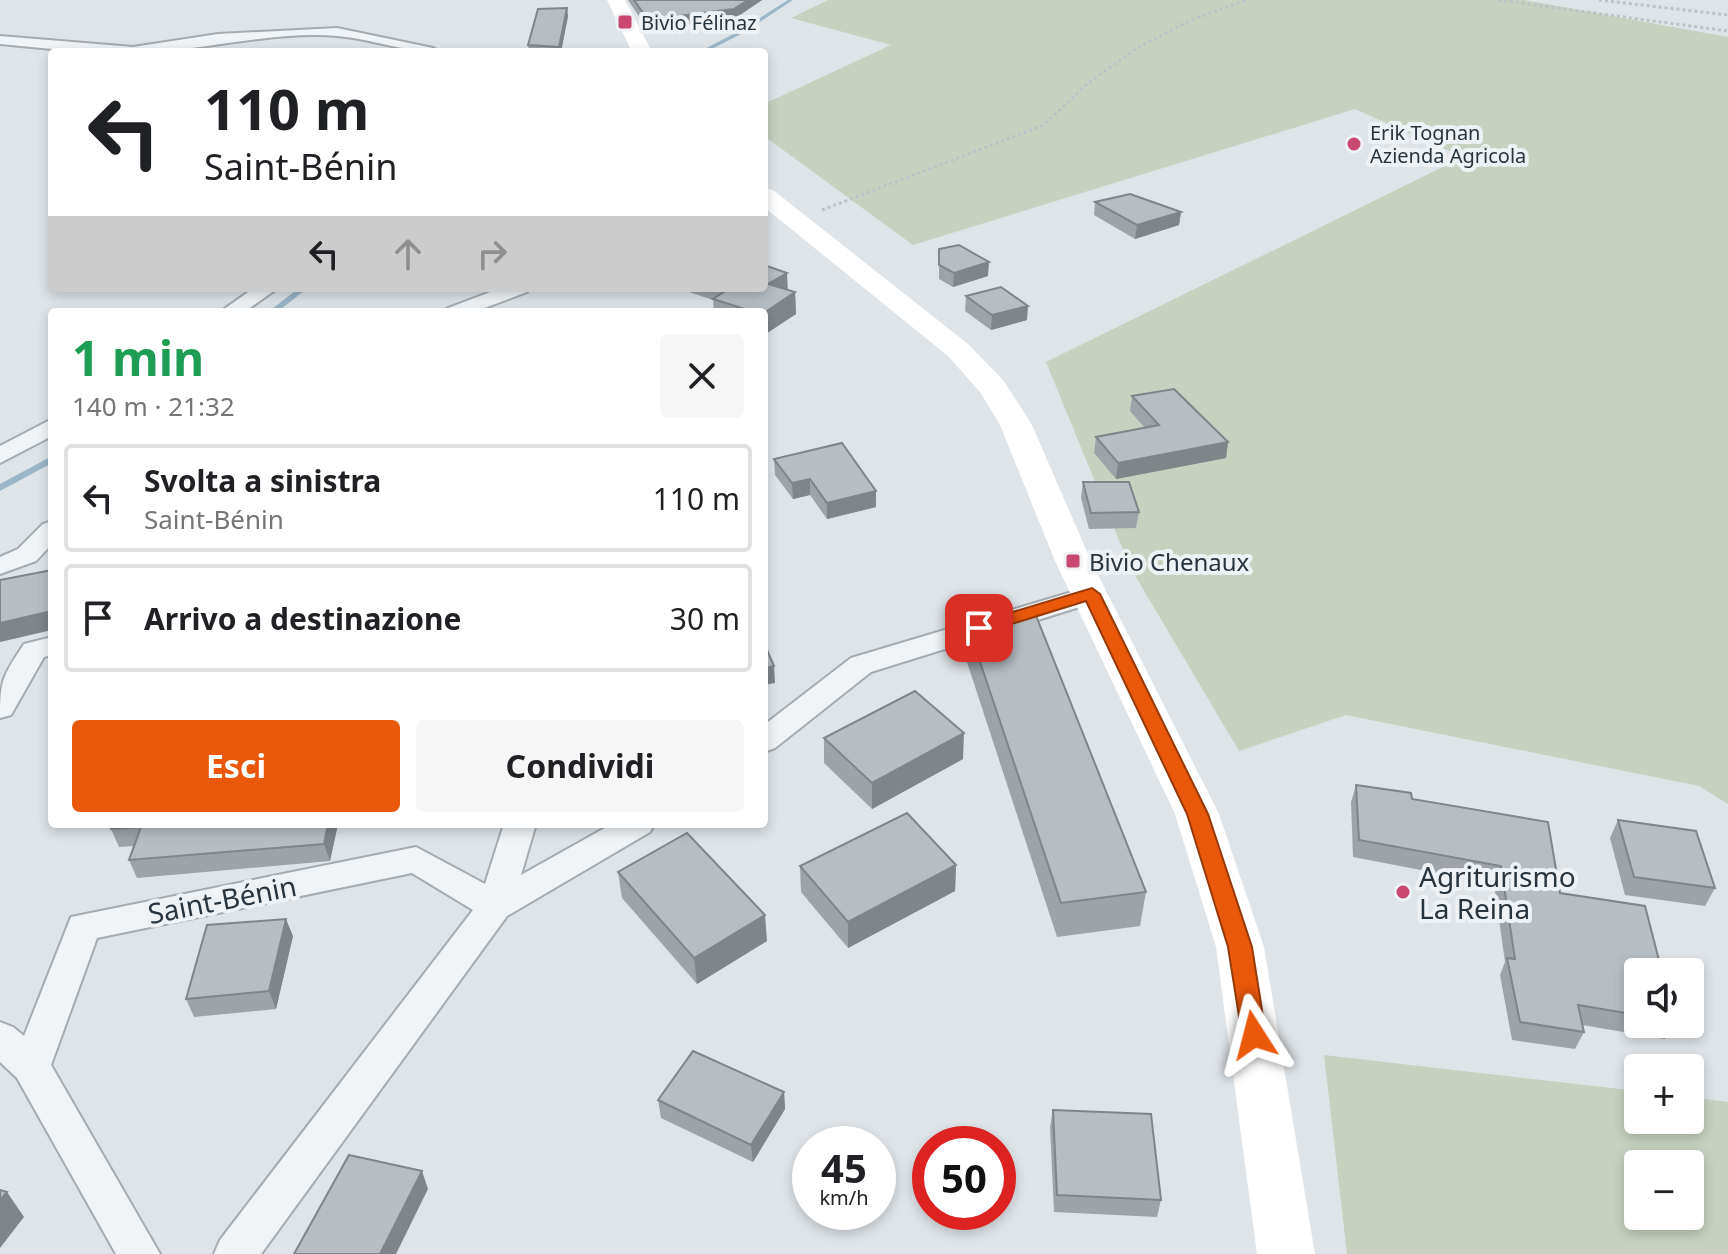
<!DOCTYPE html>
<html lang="it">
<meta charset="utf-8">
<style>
:root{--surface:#fff;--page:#f6f6f6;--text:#202124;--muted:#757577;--line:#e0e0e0;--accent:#ea580c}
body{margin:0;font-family:"Noto Sans",sans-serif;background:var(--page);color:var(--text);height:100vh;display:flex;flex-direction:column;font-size:30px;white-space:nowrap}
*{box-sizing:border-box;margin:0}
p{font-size:26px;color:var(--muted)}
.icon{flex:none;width:44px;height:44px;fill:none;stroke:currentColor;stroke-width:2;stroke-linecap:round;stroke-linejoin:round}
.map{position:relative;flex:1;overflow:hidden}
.panel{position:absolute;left:48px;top:308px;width:720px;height:520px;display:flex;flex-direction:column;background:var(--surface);border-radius:8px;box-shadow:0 4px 12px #0003}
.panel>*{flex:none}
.guide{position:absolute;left:48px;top:48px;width:720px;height:244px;border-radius:8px;box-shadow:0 4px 12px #0003;background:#fff;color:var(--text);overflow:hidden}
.fabs{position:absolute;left:1624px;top:958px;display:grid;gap:16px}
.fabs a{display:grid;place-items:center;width:80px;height:80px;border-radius:8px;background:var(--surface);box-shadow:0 4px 12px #0003;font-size:40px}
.speed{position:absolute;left:792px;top:1126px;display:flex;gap:16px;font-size:40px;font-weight:700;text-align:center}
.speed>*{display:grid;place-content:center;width:104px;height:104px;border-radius:50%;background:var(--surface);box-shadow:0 4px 12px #0003;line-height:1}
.speed small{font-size:20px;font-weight:400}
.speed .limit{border:12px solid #d22;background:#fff;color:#111}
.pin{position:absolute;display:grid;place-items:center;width:68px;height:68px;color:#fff;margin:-34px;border-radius:16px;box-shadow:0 4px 12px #0006}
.me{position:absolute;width:88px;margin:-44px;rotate:351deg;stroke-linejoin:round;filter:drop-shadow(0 0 6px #0008)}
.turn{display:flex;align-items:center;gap:28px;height:168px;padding:0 24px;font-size:36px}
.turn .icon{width:104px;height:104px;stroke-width:2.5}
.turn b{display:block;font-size:56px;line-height:68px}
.lanes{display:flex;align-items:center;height:76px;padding:0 24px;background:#0003;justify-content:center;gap:40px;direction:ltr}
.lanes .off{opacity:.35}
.round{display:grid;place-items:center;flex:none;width:84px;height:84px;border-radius:8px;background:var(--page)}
.head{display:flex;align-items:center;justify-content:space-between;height:136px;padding:0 24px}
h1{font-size:48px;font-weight:700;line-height:60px;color:#1e9e55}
.button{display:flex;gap:16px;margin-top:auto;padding:16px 24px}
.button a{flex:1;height:92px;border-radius:8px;background:var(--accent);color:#fff;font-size:32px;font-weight:700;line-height:92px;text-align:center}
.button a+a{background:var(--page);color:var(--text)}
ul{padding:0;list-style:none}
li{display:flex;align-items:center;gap:24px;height:108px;margin:0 16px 12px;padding:0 8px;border:4px solid var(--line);border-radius:8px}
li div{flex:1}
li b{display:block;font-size:30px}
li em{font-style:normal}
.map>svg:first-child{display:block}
.green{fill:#c7d1c0;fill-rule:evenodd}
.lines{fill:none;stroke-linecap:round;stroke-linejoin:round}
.stream{fill:#9bb7c7;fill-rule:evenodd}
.minor-casing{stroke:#a4acb2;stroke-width:4}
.path{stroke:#bdc2c6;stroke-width:3;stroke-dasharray:3 3;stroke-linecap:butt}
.minor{fill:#f1f4f6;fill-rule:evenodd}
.secondary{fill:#fff;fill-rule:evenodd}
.wall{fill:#9da3a9}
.shaded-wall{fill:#7f8589}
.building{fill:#b6bec4;stroke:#7f8589;stroke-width:2}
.route{fill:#ea580c;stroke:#983908;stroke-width:2}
.poi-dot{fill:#c94771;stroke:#eef2f5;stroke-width:3}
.labels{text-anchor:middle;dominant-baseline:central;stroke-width:8;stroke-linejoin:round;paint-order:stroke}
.far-poi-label{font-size:20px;fill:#28343e;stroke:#eef2f5;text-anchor:start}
.poi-label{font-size:24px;fill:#28343e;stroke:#eef2f5;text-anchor:start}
.near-poi-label{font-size:28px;fill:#28343e;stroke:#eef2f5;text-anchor:start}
.near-street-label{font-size:28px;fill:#28343e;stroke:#eef2f5}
</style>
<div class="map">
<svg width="1728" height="1254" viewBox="0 0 1728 1254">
<rect width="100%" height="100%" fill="#dfe4e8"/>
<path class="green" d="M828,0H1524L1728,37V804L1699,786L1346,715L1239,751L1130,567L1046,362L1463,157L1355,109L913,245L764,136V104L891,45L791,18Z
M1324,1055L1638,1091V1120H1690V1097L1728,1102V1254H1347ZM1638,1164H1690V1216H1638Z"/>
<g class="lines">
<path class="stream" d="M788,0H793L743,33L706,52H699L739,31Z
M299,288H308L277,312H268Z
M52,456V463L0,491V484Z"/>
<defs>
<path id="minor" d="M337,28L433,48L440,52C404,52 372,39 337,36C278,31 212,48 154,52C102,55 51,49 0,44V36L133,47L218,34Z
M254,288H278L244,312H220Z
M501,288H530L527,292L474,312H445L448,308Z
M52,419V436L0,463V446Z
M52,521V544L36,561L0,574V557L18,549L43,524Z
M1092,586L1102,588L1106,594L1102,600L871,672L775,748L764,752V725L851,658Z
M52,637V655L44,657L11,715L0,718C0,679 3,676 24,644Z
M504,824H536L521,875L612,824H654L650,832L507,916L261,1254H214L220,1240L473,910L412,873L97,938L51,1065L160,1254H116L17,1078L0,1062V1022L13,1027L24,1036L71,917L416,847L485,884Z"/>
</defs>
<use href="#minor" class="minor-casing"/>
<path class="path" d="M1498,0L1728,31
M1599,0L1728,15
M822,210L1044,125L1087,84L1137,48L1191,20L1247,0"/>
<use href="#minor" class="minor"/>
<path class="secondary" d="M607,0H625L652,52H632Z
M764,188L773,190L968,344L1004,381L1032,425L1091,561L1219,814L1264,947L1315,1254H1257L1216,947L1175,814L1055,561L1000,425L980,392L948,356L764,207Z"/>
</g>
<path class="wall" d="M628,0H762L734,19L648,30Z
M568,16L561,52H529L528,45Z
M1095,202L1181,212L1179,225L1135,239L1094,215Z
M939,249L988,276L953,287L939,279Z
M677,288H764L788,290L795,292L796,314L764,335V312H714L713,300Z
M966,296L1027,320L991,330L965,311Z
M1132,396L1228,442L1226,458L1116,479L1094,453L1096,437L1145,428L1130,411Z
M774,459L876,491V507L827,519L810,495L793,499L775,475Z
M1083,482L1139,512L1136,528L1089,529L1081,498Z
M966,620L1146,892L1140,926L1057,937L964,653Z
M824,738L963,759L872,809L824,763Z
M1356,785L1412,799L1560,893L1638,972V1024H1673L1665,1039L1582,1025L1584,1032L1575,1049L1512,1040L1500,975L1505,962L1494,884L1353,857L1351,802Z
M1618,820L1715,888L1705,906L1625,895L1610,838Z
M113,824H338L330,861L137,878L129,860L134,846L119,847L111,829Z
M956,865L955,891L848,948L801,892L800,866Z
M618,872L767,941L697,984L622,898Z
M293,936L276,1009L194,1017L186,999Z
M784,1092L785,1109L753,1162L661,1118L658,1100Z
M1053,1110L1161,1200L1157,1217L1054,1212L1050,1127Z"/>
<path class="shaded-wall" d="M748,0H762L734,19L648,30V20Z
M567,8L568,16L561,52H560L559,47Z
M1181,212L1179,225L1135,239L1137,225Z
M989,262L988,276L953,287L954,273Z
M787,273L788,294L768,284Z
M795,292L796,314L764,335V313Z
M1028,306L1027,320L991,330L992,315Z
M1228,442L1226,458L1116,479L1118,463Z
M810,479V495L793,499L792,483Z
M876,491V507L827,519V503Z
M52,611V630L0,642V623Z
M774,666L775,683L764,685V668Z
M964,733L963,759L872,809V783Z
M328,824H338L330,861L324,844Z
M956,865L955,891L848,948V922Z
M765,915L767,941L697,984L694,958Z
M286,919L293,936L276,1009L269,991Z
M784,1092L785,1109L753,1162L751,1145Z
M422,1171L428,1189L396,1254H380Z
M7,1192L24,1217L0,1248V1200Z"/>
<path class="building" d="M634,0H748L734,9L648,20Z
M567,8L559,47L528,45L538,9Z
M1130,194L1181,212L1137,225L1095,202Z
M959,245L989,262L954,273L939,265V249Z
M764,265L787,273L768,284L795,292L764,313L754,312L713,299L730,288H764Z
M1001,287L1028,306L992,315L966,296Z
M1174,389L1228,442L1118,463L1096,437L1159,425L1132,396Z
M842,443L876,491L827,503L810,479L792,483L774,459Z
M1083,482H1129L1139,512L1091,513Z
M52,570V611L0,623V580Z
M1035,613L1146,892L1061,903L966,620Z
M764,643L774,666L764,668Z
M915,691L964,733L872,783L824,738Z
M1356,785L1411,793L1412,799L1548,822L1560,893L1645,906L1662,972H1638V1015L1578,1005L1584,1032L1520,1022L1507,958L1515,959L1501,866L1359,840Z
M907,813L956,865L848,922L800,866Z
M1618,820L1696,831L1715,888L1634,877Z
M113,824H328L324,844L129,860L141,827L111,829Z
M687,833L765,915L694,958L618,872Z
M286,919L269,991L186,999L207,925Z
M693,1051L784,1092L751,1145L658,1100Z
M1053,1110L1151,1114L1161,1200L1057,1195Z
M349,1155L422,1171L380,1254H294Z
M0,1190L7,1192L0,1200Z"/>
<path class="route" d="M1092,588L1100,594L1208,814L1252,947L1266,1035L1262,1043L1254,1046L1245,1043L1242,1035L1228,947L1187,814L1086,601L979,634L970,628L973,624Z"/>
<g class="poi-dot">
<rect x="617" y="14" width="16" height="16" rx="4"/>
<circle cx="1354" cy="144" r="8"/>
<rect x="1065" y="553" width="16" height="16" rx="4"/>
<circle cx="1403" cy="892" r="8"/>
</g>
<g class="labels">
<g class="far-poi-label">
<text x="641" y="22">Bivio Félinaz</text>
<text x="1370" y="132">Erik Tognan<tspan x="1370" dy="23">Azienda Agricola</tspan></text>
</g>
<g class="poi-label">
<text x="1089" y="561">Bivio Chenaux</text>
</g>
<g class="near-poi-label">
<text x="1419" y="876">Agriturismo<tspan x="1419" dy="32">La Reina</tspan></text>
</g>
<g class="near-street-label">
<text transform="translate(222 899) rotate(-11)">Saint-Bénin</text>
</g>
</g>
</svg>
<div class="fabs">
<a><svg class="icon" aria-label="sound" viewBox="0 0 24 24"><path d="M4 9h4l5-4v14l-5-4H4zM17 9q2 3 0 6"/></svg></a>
<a>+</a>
<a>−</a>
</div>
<div class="speed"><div>45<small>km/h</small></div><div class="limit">50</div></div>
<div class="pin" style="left:979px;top:628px;background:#d93025"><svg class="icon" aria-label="arrive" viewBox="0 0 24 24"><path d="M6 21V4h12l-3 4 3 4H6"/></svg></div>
<svg class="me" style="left:1254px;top:1035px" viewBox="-20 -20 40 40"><path d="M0-17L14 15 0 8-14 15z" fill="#ea580c" stroke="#fff" stroke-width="4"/></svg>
<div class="guide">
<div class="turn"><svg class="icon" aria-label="left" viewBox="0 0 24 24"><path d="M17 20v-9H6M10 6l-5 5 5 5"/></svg><div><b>110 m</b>Saint-Bénin</div></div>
<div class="lanes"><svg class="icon" aria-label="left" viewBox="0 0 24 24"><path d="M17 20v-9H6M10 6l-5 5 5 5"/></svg><svg class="icon off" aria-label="ahead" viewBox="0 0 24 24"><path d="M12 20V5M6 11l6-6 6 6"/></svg><svg class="icon off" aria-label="right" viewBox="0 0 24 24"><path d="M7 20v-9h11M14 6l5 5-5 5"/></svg></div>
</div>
<section class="panel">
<div class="head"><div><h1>1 min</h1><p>140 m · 21:32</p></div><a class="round"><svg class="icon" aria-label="close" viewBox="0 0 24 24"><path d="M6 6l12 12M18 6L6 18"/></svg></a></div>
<ul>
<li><svg class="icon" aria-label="left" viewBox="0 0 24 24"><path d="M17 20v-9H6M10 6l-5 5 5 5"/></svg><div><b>Svolta a sinistra</b><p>Saint-Bénin</p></div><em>110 m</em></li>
<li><svg class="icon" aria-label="arrive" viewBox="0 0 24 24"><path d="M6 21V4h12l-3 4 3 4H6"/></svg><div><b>Arrivo a destinazione</b></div><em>30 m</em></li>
</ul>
<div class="button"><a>Esci</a><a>Condividi</a></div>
</section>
</div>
